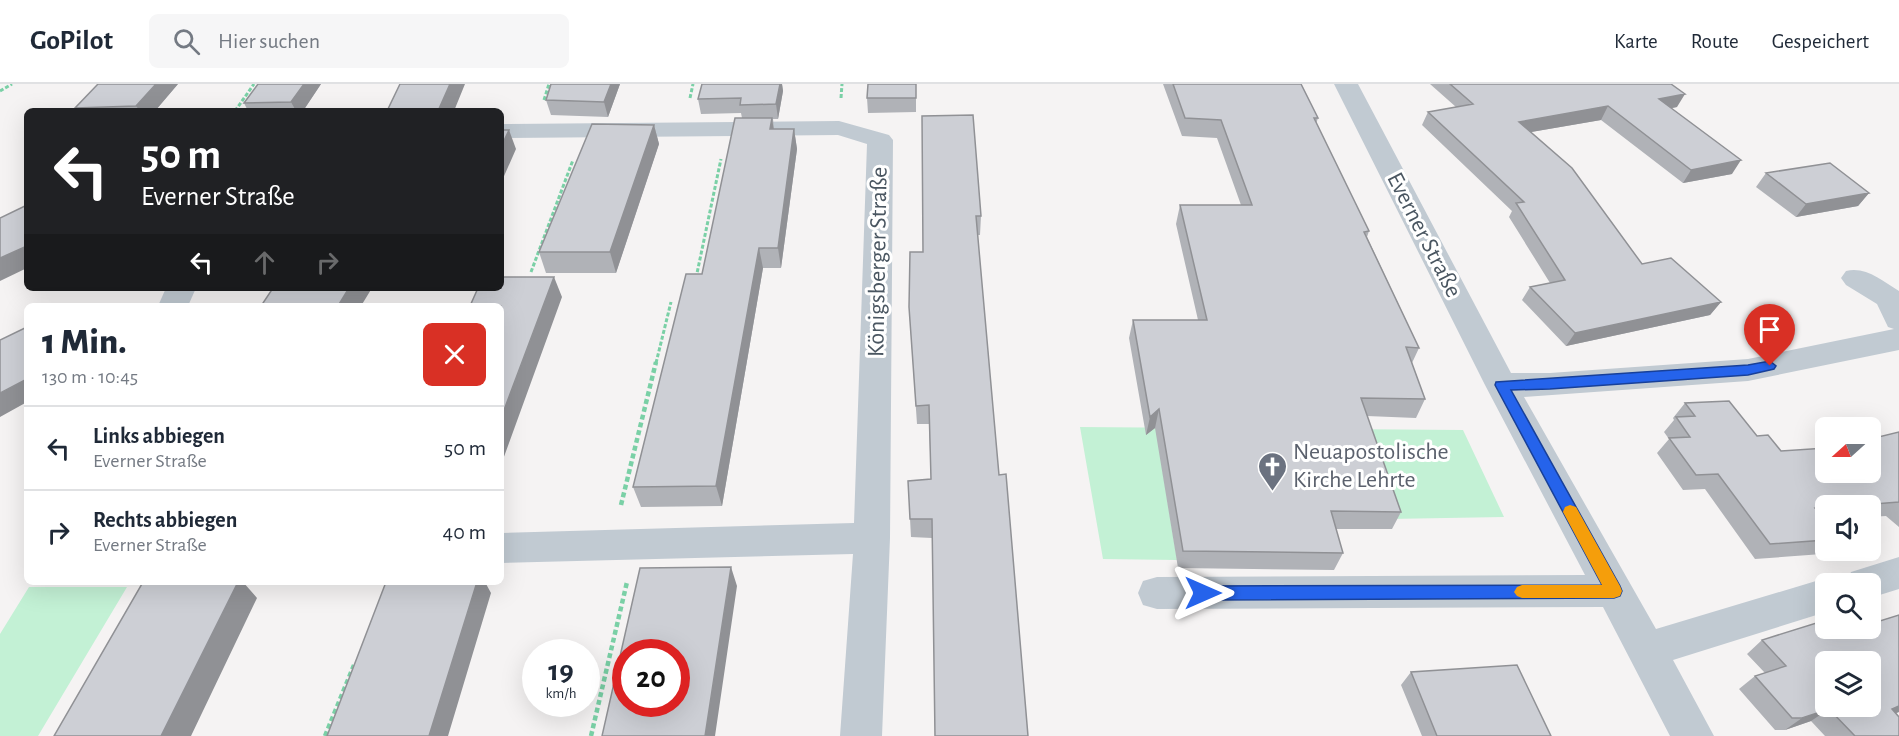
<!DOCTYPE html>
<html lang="de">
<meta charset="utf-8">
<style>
:root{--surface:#fff;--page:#f6f6f7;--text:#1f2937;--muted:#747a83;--line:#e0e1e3}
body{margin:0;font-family:"Alegreya Sans",sans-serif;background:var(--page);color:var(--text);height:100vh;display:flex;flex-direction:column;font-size:22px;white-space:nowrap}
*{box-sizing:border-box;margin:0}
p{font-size:20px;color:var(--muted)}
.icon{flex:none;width:33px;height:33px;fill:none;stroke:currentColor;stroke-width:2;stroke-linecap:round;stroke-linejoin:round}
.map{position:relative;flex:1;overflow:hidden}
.details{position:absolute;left:24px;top:219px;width:480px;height:282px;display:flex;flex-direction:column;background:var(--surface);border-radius:9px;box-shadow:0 6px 24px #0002}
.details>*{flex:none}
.banner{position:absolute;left:24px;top:24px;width:480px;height:183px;border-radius:9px;box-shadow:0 6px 24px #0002;background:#202124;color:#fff;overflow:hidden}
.needle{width:39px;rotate:249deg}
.fabs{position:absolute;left:1815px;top:333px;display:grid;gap:12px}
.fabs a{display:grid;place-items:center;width:66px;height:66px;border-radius:9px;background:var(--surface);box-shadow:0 6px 24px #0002;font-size:30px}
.speed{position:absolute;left:522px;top:555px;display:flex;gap:12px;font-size:30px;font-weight:700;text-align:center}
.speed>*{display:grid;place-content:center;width:78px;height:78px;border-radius:50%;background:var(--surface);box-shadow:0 6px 24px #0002;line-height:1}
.speed small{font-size:15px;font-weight:400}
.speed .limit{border:9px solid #d22;background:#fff;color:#111}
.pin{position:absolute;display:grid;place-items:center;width:51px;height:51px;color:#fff;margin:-62px -26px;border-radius:50% 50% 50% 0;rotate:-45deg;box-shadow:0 0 6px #0007}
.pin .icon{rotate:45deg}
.me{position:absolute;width:66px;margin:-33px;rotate:90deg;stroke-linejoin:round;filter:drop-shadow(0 0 4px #0008)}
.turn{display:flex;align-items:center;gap:21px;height:126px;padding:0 18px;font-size:27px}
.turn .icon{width:78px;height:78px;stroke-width:2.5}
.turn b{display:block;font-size:42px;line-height:51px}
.lanes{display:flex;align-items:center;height:57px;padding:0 18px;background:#0003;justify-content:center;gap:30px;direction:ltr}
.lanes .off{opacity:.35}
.round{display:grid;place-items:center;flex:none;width:63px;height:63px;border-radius:9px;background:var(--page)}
.summary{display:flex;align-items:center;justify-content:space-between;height:102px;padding:0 18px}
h1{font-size:36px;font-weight:800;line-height:45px}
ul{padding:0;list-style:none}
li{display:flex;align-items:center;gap:18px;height:84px;padding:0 18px;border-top:2px solid var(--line)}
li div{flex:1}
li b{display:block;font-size:22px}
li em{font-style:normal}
header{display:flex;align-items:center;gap:36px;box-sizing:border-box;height:84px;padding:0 30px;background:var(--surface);border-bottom:2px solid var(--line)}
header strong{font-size:28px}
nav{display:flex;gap:33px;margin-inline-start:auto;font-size:21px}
.search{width:420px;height:54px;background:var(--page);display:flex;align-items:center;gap:15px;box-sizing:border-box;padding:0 21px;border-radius:9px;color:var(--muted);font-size:22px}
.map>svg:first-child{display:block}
.green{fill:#c3f1d5}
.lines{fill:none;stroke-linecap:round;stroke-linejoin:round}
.path-far1{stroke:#7ad0a6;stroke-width:3;stroke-dasharray:4 2;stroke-linecap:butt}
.path{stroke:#7ad0a6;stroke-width:4.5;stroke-dasharray:5 3;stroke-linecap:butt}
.minor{fill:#c1cad2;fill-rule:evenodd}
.wall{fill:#b0b2b7}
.shaded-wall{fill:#909195}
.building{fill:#cdcfd5;stroke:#909195;stroke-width:1.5;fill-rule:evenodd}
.route{fill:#2563eb;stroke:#184099;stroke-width:1.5}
.slow{fill:#f59e0b}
.labels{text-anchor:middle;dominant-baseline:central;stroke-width:6;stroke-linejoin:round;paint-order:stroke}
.street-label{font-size:24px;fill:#4a5661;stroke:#fff}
.worship-label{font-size:24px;fill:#5b616d;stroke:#fff;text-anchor:start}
</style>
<header>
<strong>GoPilot</strong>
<div class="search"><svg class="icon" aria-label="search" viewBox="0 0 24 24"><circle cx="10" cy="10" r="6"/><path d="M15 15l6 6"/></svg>Hier suchen</div>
<nav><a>Karte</a><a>Route</a><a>Gespeichert</a></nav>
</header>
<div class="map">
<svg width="1899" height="652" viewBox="0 0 1899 652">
<rect width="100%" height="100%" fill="#f5f3f3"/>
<path class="green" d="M1080,343L1463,346L1504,433L1388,435L1161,377L1177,476L1103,475Z
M29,503H127L38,652H0V550Z"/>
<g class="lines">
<path class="path-far1" d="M0,7L12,0
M690,14L693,0
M841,14L842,0
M544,16L549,0
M235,27L254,0
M531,188L573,76
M696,194L721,75
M656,279L671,218"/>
<path class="path" d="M621,421L656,278
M325,652L354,581
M591,652L627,498"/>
<path class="minor" d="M1334,0H1358L1511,289H1550L1748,275L1894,245L1888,243L1877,220L1846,201L1841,194L1846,187C1866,182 1882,197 1899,207V266L1748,297L1524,313L1656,545L1826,494L1840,499L1826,500V528L1673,576L1714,652H1670L1603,523L1157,525L1143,521L1138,509L1143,497L1157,493L1585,491L1485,301Z
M839,37L889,51L893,56L890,454L882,652H840L853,470L501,479V449L854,439L867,60L838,51L501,54V40Z
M166,204H196L188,222H158Z
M1899,473V505L1870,514V500H1845L1851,488Z"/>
</g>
<path class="wall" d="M178,0L155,27H77L75,24Z
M258,0H321L303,27H248L244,19Z
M551,0H620L608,33L551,31L546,16Z
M702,0H782L783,7L778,35H773L774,45H794L797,65L781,184H763L722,422L641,423L633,403L702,190L742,34L741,29L701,30L698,15Z
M916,0V28L868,29L867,14Z
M1163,0H1301L1318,34L1316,40L1369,147L1367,153L1419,264L1412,279L1425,315L1416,334L1367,332L1401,428L1392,445H1336L1343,469L1334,486L1178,484L1155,344L1146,351L1129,254L1133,236H1198L1176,140L1180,121H1241L1217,54L1182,52Z
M1430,0H1671L1677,23L1672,24L1732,90L1683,99L1601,36L1531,48L1642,180L1721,218L1710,231L1566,262L1522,216L1530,203L1550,199L1509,133L1512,127L1422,41L1428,28L1456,23Z
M922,32L981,132L980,151H978L932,454L911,453L908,397L931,395L929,340H917L909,223L923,168Z
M654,41L659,60L616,189H546L539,168Z
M1766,89L1869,109L1858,122L1796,133L1756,103Z
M1685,319L1757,352L1781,367L1826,388L1899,348V443L1886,432L1870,433V422H1826L1825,437L1826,466L1822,470L1755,475L1705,405L1683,406L1657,369L1669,355L1664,348L1674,336L1673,334Z
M1899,531V628L1896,629L1899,652H1825L1811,637L1785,646H1775L1739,605L1755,592L1765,589L1747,570L1762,556L1850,547Z
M1411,588L1551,652H1422L1401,601Z"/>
<path class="shaded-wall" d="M156,0H178L155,27H140L136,22Z
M304,0H321L303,27H296L291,18Z
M450,0H465L454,27H438Z
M611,0H620L608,33L604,18Z
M780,0H782L783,7L778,35L776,20Z
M1685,10L1677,23L1651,28L1659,15Z
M1608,22L1601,36L1513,51L1519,38Z
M772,34L775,54L770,45Z
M654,41L659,60L616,189L610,168Z
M794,45L797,65L781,184L778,164Z
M509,46L516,65L501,99V63Z
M1741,76L1732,90L1683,99L1691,86Z
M1869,109L1858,122L1796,133L1806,120Z
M27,162V184L0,197V174Z
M759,164L763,184L722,422L716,402Z
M554,193L562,213L501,381V334Z
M349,204H372L361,222H338Z
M1721,218L1710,231L1566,262L1575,249Z
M27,295V318L0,333V309Z
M1159,325L1155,344L1146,351L1150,333Z
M731,483L737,502L715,652H705Z
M238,498H243L257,514L191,652H161Z
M477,498H485L491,509L448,652H429Z
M1899,622V628L1873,637L1892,625Z
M1829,625L1811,637L1785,646L1802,634Z"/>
<path class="building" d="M98,0H156L136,22L75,24Z
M258,0H304L291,18L244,19Z
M400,0H450L438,27H387Z
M551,0H611L604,18L546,16Z
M702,0H780L776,20L740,21L741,14L698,15Z
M868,0H916V14H867Z
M1173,0H1301L1318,34H1314L1369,147L1364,148L1419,264L1406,263L1425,315L1361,314L1401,428L1331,427L1343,469L1183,467L1159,325L1150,333L1133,236H1207L1180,121H1252L1221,36L1185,34Z
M1450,0H1671L1685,10L1659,15L1741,76L1691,86L1608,22L1519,38L1572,84L1642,180L1671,174L1721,218L1575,249L1530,203L1565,196L1516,119L1524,118L1428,28L1473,20Z
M973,31L981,132H976L999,391L1006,390L1028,652H935L932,435H910L908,397L931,395L929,321L916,322L909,223L910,168H923L922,32Z
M735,34H772L770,45H794L778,164H759L716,402L633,403L686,190H702Z
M592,40L654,41L610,168H539Z
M501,46H509L501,63Z
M1830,79L1869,109L1806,120L1766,89Z
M27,121V162L0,174V134Z
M501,193H554L501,334V222H470L478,204H501Z
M273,204H349L338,222H261Z
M27,243V295L0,309V256Z
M1729,317L1757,352L1768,351L1781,367L1826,364V388H1870V355L1899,348V418L1849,422H1826V423L1815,424L1826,438V456L1770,460L1718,390L1696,391L1669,354L1690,353L1676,333L1695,332L1685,319Z
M731,483L705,652H602L640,484ZM626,568H676V620H626Z
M143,498H238L161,652H54Z
M386,498H477L429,652H327Z
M1899,531V622L1892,625L1899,633V652H1855L1829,625L1802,634H1792L1755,592L1786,582L1762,556L1826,536V544H1848L1850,547L1856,544H1870V540ZM1826,578H1870V622H1826Z
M1517,581L1551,652H1437L1411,588Z"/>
<path class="route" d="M1770,277L1776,282L1774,285L1748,291L1550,305L1511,306L1620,502L1622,507L1620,512L1614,514L1203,516L1197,514L1195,509L1197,504L1203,502L1602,501L1495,301L1496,298L1748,281Z"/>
<path class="slow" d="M1570,421L1576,423L1620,502L1622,507L1620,512L1614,514H1522L1517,512L1514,508L1517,503L1522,501H1602L1563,428L1565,423Z"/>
<defs>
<symbol id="church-pin" viewBox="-11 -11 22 30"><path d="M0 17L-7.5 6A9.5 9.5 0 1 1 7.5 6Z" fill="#6b7280" stroke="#fff"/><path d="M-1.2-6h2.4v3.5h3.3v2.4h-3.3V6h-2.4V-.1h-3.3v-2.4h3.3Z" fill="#fff"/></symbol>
</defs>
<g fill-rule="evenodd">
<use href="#church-pin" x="1256" y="366" width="33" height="45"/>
</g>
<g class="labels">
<g class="street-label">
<text transform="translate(1424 151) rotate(63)">Everner Straße</text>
<text transform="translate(878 178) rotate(-89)">Königsberger Straße</text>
</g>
<g class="worship-label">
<text x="1293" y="368">Neuapostolische<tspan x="1293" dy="28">Kirche Lehrte</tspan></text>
</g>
</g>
</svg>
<div class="fabs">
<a><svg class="needle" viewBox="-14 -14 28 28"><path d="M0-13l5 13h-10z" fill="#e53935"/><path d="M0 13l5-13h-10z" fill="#747a83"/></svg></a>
<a><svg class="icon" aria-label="sound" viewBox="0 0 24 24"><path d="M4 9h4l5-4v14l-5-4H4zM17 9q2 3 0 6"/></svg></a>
<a><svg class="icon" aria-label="search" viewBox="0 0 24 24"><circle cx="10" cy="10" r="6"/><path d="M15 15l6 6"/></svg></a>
<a><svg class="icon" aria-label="layers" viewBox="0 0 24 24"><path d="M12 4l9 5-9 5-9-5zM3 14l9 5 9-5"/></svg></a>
</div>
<div class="speed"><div>19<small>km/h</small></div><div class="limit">20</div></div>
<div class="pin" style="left:1770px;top:282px;background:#d93025"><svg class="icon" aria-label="arrive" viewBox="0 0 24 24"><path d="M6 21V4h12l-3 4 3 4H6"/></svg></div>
<svg class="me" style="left:1203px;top:509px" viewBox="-20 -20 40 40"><path d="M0-17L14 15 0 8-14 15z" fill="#2563eb" stroke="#fff" stroke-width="4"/></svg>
<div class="banner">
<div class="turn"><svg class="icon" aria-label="left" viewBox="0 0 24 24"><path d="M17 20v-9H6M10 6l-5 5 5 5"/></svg><div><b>50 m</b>Everner Straße</div></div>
<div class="lanes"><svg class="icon" aria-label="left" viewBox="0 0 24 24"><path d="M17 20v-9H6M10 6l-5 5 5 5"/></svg><svg class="icon off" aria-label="ahead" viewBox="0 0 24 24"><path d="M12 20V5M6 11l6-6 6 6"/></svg><svg class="icon off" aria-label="right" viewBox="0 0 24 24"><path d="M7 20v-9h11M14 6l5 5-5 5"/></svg></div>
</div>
<section class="details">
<div class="summary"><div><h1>1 Min.</h1><p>130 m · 10:45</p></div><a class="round" style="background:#d93025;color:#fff"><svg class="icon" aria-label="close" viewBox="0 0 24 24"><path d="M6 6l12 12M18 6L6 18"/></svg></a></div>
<ul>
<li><svg class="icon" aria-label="left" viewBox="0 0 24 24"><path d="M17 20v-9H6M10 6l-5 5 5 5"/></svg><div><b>Links abbiegen</b><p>Everner Straße</p></div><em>50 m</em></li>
<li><svg class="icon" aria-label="right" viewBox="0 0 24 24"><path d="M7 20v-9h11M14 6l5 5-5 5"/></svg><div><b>Rechts abbiegen</b><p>Everner Straße</p></div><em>40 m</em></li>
</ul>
</section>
</div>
